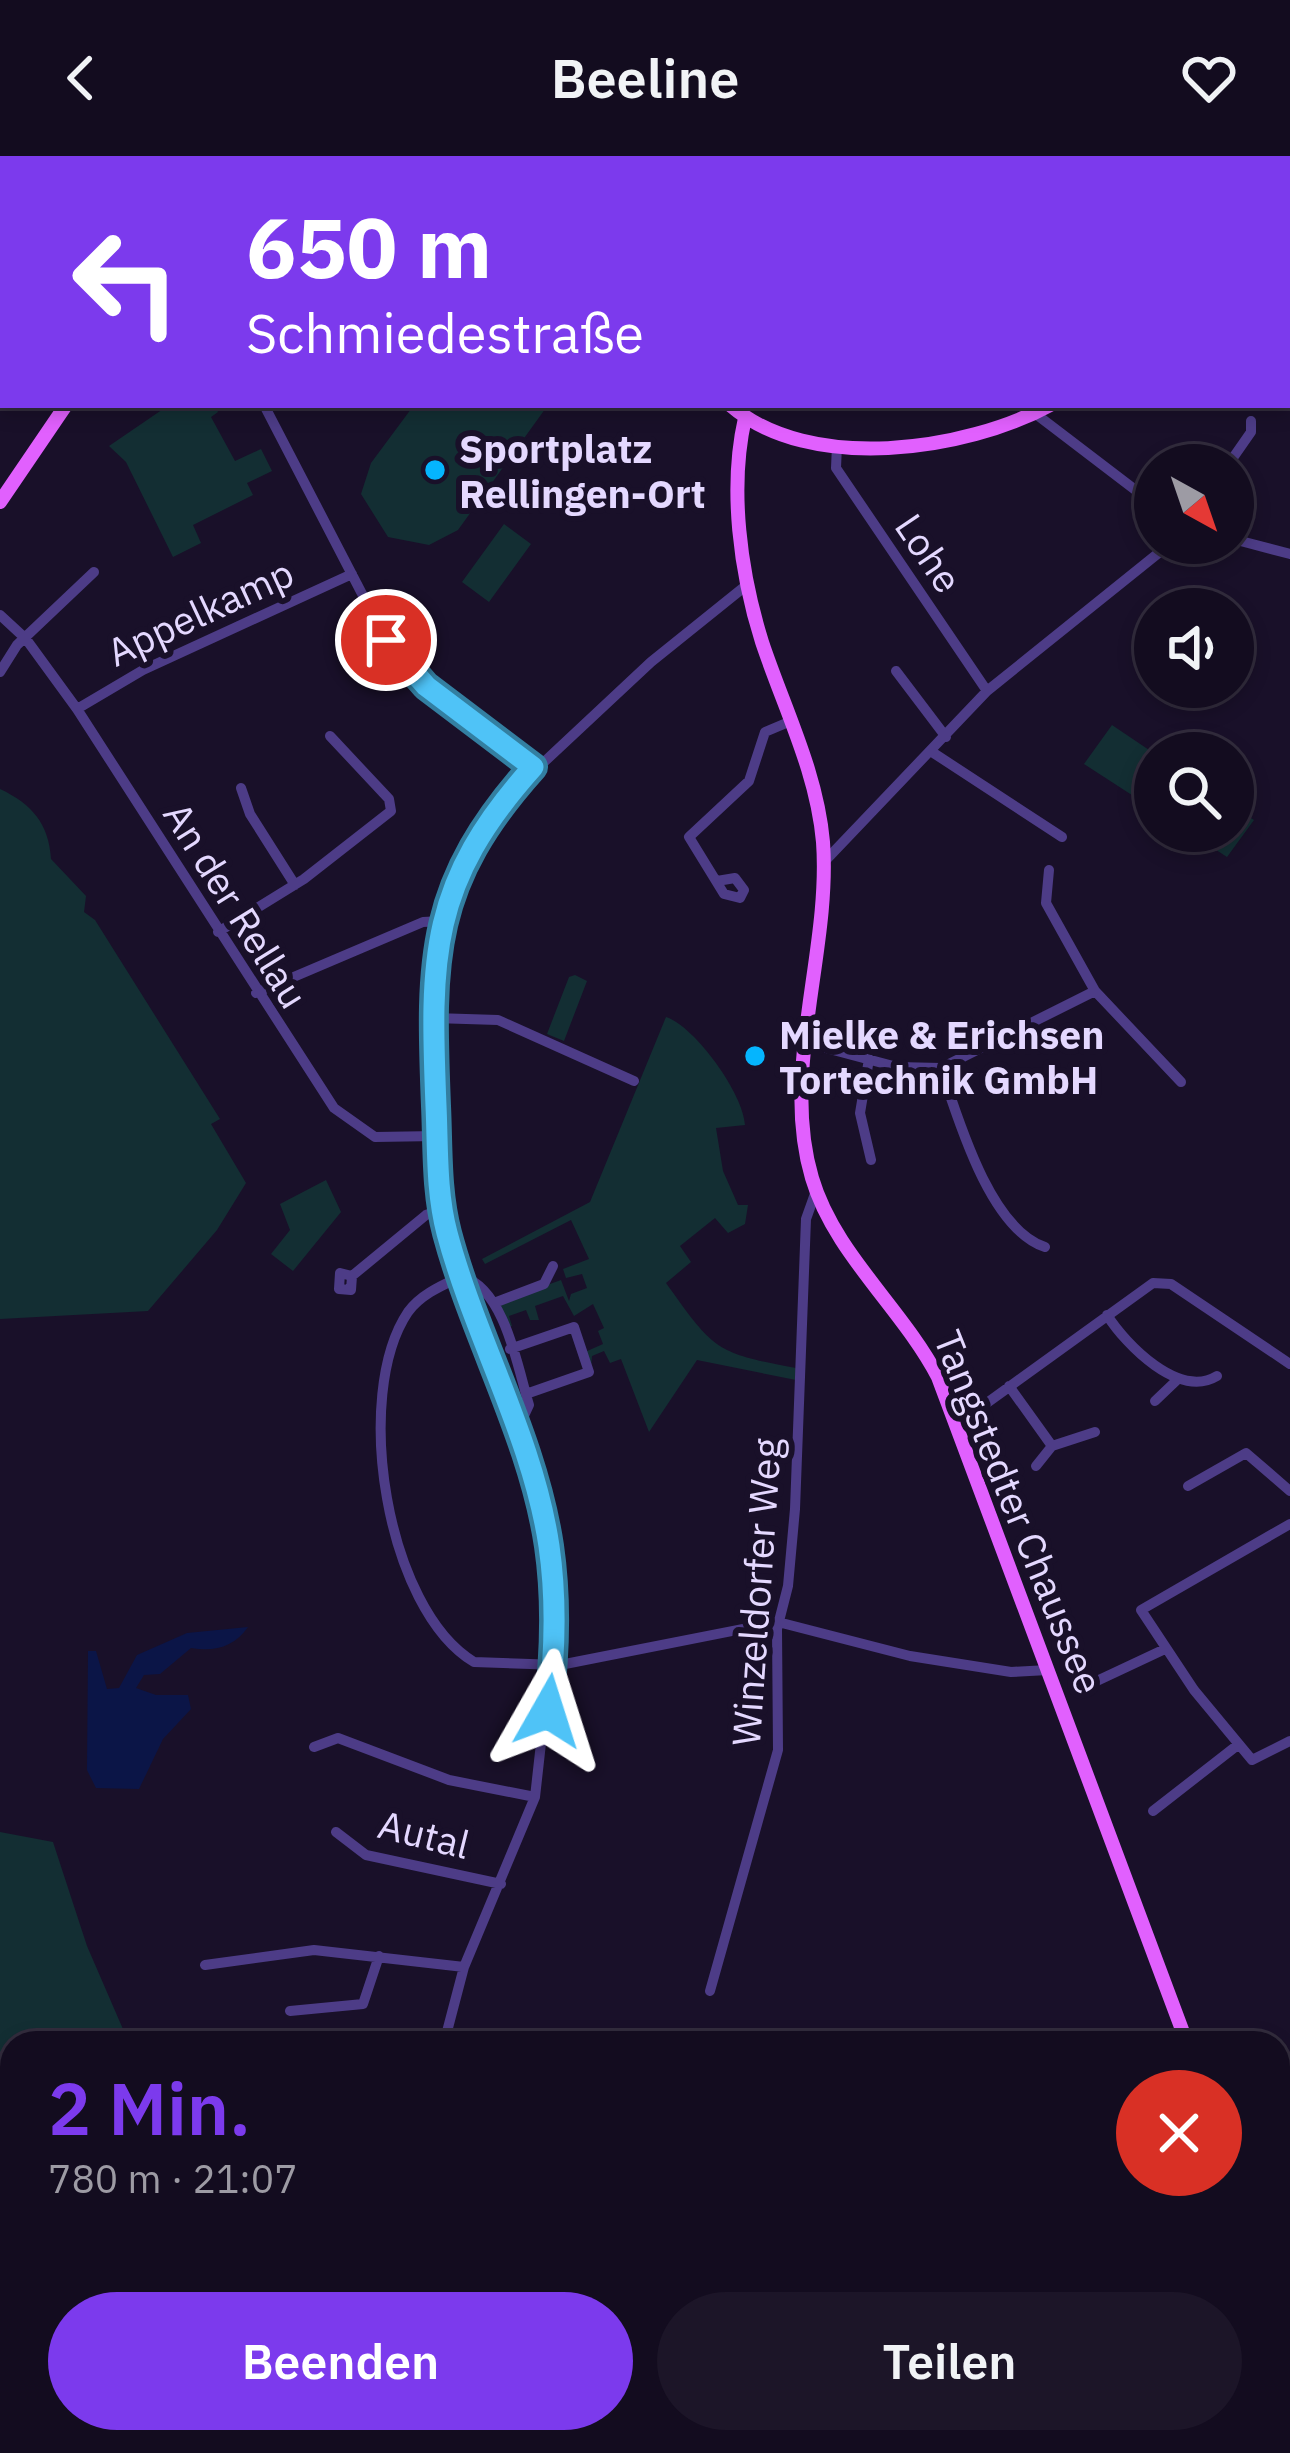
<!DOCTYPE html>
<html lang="de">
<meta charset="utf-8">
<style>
:root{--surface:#130c1f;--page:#1c1528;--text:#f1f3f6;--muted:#9d9ba4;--line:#322c3d;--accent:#7c3aed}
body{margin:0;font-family:"IBM Plex Sans",sans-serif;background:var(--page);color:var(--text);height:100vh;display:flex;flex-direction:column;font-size:45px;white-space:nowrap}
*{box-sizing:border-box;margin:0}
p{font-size:39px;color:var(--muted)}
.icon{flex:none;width:66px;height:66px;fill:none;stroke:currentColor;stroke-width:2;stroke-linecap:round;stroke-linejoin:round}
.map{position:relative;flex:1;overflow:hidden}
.panel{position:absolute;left:0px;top:1875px;width:1290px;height:423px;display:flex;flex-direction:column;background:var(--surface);border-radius:36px 36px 0 0;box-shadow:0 6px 18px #0003,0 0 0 3px var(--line)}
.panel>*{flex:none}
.banner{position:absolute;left:0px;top:0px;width:1290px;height:252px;box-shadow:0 6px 18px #0003,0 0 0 3px var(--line);background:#7c3aed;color:#fff;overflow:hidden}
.needle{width:78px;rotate:140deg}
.fabs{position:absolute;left:1134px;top:288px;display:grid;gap:24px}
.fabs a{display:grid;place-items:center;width:120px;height:120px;border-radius:50%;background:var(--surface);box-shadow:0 6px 18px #0003,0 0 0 3px var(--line);font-size:60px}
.pin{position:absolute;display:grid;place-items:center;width:102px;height:102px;color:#fff;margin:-51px;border:6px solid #fff;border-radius:50%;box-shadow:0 3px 12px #0007}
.me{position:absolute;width:132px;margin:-66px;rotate:6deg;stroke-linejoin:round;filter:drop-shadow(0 0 9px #0008)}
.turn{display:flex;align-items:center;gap:42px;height:252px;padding:0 48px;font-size:54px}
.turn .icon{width:156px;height:156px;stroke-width:2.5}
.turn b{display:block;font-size:84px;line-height:102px}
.round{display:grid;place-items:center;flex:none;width:126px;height:126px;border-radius:63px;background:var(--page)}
.summary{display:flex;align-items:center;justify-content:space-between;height:204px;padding:0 48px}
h1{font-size:72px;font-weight:600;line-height:90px;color:var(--accent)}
.primary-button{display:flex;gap:24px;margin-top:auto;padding:24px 48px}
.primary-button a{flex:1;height:138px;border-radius:72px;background:var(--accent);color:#fff;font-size:48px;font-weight:600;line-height:138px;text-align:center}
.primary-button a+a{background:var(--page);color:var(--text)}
header{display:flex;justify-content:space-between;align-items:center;height:156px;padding:0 48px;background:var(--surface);font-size:54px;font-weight:600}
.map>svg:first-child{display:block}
.green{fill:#132e33}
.water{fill:#0b1547}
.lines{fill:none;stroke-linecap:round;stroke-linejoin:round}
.minor{stroke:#4d3c87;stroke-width:10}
.major{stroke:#e160fe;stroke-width:14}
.route-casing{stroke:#337fa1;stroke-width:30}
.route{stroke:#4fc3f7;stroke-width:21}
.poi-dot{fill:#05b5fe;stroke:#191029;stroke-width:4.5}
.labels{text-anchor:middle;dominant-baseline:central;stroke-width:12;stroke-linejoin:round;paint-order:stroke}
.poi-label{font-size:39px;font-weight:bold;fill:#e4d8ff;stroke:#191029;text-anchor:start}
.street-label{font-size:39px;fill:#e4d8ff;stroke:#191029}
</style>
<header><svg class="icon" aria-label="back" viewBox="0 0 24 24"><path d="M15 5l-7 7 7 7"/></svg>Beeline<svg class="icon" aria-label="heart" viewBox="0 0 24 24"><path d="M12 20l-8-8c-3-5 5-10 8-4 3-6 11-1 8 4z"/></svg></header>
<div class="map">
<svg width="1290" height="2297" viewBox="0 0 1290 2297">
<rect width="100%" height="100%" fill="#191029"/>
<path class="green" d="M0,0L185,3H3V217Z
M169,249H215L218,256L211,261L235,305L261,293L272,315L247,327L253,339L193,369L201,387L173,401L126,306L109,290Z
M414,249H548L458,374L429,389L388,381L361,338L371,307Z
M504,368L531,388L489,446L462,426Z
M1112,569L1155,598V654L1084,608Z
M0,633C32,648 49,668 51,703L86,740L84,756L95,764L220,963L211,968L246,1027L217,1074L148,1155L0,1163Z
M1233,650L1254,664L1227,701L1187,675H1233Z
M575,819L587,825L564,885L547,878L569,821Z
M666,861C696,871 744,939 745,969L716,972L723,1015L738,1049H748L745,1068L728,1077L715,1062L680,1090L691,1106L666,1127C714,1194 715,1197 796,1212V1224L697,1204L649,1276L621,1203L610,1207L604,1195L592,1200L591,1213L585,1196L603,1188L598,1175L604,1172L593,1148L574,1160L563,1140L535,1150L539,1164H530L526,1154L509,1160L512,1170L506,1172L499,1152L503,1145L561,1124L569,1145L571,1138L587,1132L582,1118L566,1122L563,1113L589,1103L571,1064L485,1108L482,1103L590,1046Z
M326,1024L341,1056L293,1115L271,1098L290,1074L280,1048Z
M0,1676L53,1686L87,1790L129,1887H12V2154L0,2155Z"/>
<path class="water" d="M248,1471C234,1491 215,1496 191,1492L160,1518L144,1519L136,1532L156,1539H188L191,1553L163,1583L139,1633L96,1632L87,1614L88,1495H96L107,1533L119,1532L137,1499L187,1477Z"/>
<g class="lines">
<path class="minor" d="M897,0L900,3
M1132,0L1133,3
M297,3L299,0
M474,3L475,0
M852,3L853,0
M264,249L386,484L426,530L534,611
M1024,249L1155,349
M837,289L836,312L987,535
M1228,309L1251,276V265
M1233,383L1290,398
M0,459L26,483L77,553L334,952L375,981L437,980
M896,515L946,581
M0,516L17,489L94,416
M77,553L143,514L352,418
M932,596L1062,681
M241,632L250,658L295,729
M824,706L987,535L1171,387
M1049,714L1046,747L1095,835
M717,725L735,722L744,734L740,742L724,738L689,681L749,625L765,576L791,565
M218,776L304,723L391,655L389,643L330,580
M256,837L423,766L442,765
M434,862L498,864L634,925
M807,887L897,911L941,912L1095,835L1181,926
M869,903L860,957L871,1004
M941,912C958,963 990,1073 1045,1091
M352,1120L351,1134L339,1133L340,1117L352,1120L426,1059L442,1053
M494,1147L544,1128L553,1110
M1107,1159C1126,1189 1179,1243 1217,1220
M510,1193L574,1171L589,1216L526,1238
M1009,1230L1052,1290L1036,1310
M1155,1245L1177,1224
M954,1264L973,1257L1153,1127L1171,1128L1290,1208
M516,1277L529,1249C517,1209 505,1134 462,1120C443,1129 421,1138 408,1156C352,1239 386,1453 474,1506L560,1509L778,1466L910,1500L1011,1516L1048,1514
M1052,1290L1095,1276
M1188,1330L1246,1297L1290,1335
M1290,1368L1141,1454L1194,1534L1252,1604L1290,1585
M1084,1531L1165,1493
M314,1591L338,1582L449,1624L535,1641
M1153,1655L1239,1588
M336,1676L366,1699L501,1728
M205,1809L314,1794L464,1811
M710,1835L778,1594L777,1473L788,1430L795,1353L806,1063L816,1035
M290,1855L363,1848L379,1800
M444,1887L464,1811L535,1641L555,1462L539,1345L442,1053L435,798L459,716L512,636L651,506L748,428
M117,2286L128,2297
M319,2286L324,2297
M192,2297L202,2286
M453,2297L456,2286"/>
<path class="major" d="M502,0L506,3
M234,3L236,0
M1287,118L1290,116
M730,249C809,318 966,295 1050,249
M745,262C729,332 740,416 762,486C784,552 817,616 823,686C831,796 780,914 812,1022C834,1097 902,1152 938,1221L1187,1887
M0,346L66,249
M1278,2142L1290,2182"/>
</g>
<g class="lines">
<defs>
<path id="route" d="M386,484L426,530L533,611C429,727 430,801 436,950C438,992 436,1035 447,1077C475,1182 533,1282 549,1390C557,1445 555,1500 548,1555"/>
</defs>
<use href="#route" class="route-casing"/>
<use href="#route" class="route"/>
</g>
<g class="poi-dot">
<circle cx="435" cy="314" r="12"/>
<circle cx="755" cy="900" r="12"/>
</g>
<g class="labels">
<g class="poi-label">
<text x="459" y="292">Sportplatz<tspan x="459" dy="45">Rellingen-Ort</tspan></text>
<text x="779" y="878">Mielke &amp; Erichsen<tspan x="779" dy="45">Tortechnik GmbH</tspan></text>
</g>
<g class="street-label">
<text transform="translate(929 397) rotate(56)">Lohe</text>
<text transform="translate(200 456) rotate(-25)">Appelkamp</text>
<text transform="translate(236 749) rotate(58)">An der Rellau</text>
<text transform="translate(1019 1356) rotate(68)">Tangstedter Chaussee</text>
<text transform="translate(756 1436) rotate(-86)">Winzeldorfer Weg</text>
<text transform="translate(424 1678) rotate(14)">Autal</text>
</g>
</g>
</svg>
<div class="fabs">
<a><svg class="needle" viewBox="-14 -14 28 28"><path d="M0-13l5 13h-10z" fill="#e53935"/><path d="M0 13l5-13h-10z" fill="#9d9ba4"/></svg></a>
<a><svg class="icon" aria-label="sound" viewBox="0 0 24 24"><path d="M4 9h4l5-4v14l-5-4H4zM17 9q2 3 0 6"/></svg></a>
<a><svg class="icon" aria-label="search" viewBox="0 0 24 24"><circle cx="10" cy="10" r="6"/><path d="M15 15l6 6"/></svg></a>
</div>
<div class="pin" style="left:386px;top:484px;background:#d93025"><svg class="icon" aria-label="arrive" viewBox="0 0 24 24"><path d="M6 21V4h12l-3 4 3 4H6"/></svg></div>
<svg class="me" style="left:548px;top:1555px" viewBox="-20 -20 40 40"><path d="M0-17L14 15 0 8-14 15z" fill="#4fc3f7" stroke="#fff" stroke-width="4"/></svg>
<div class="banner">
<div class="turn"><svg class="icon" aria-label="left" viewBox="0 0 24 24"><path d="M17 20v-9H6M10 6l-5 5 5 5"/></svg><div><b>650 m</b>Schmiedestraße</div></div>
</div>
<section class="panel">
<div class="summary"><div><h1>2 Min.</h1><p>780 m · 21:07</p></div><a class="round" style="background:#d93025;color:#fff"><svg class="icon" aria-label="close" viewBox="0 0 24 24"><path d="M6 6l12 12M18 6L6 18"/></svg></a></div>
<div class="primary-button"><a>Beenden</a><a>Teilen</a></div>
</section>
</div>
